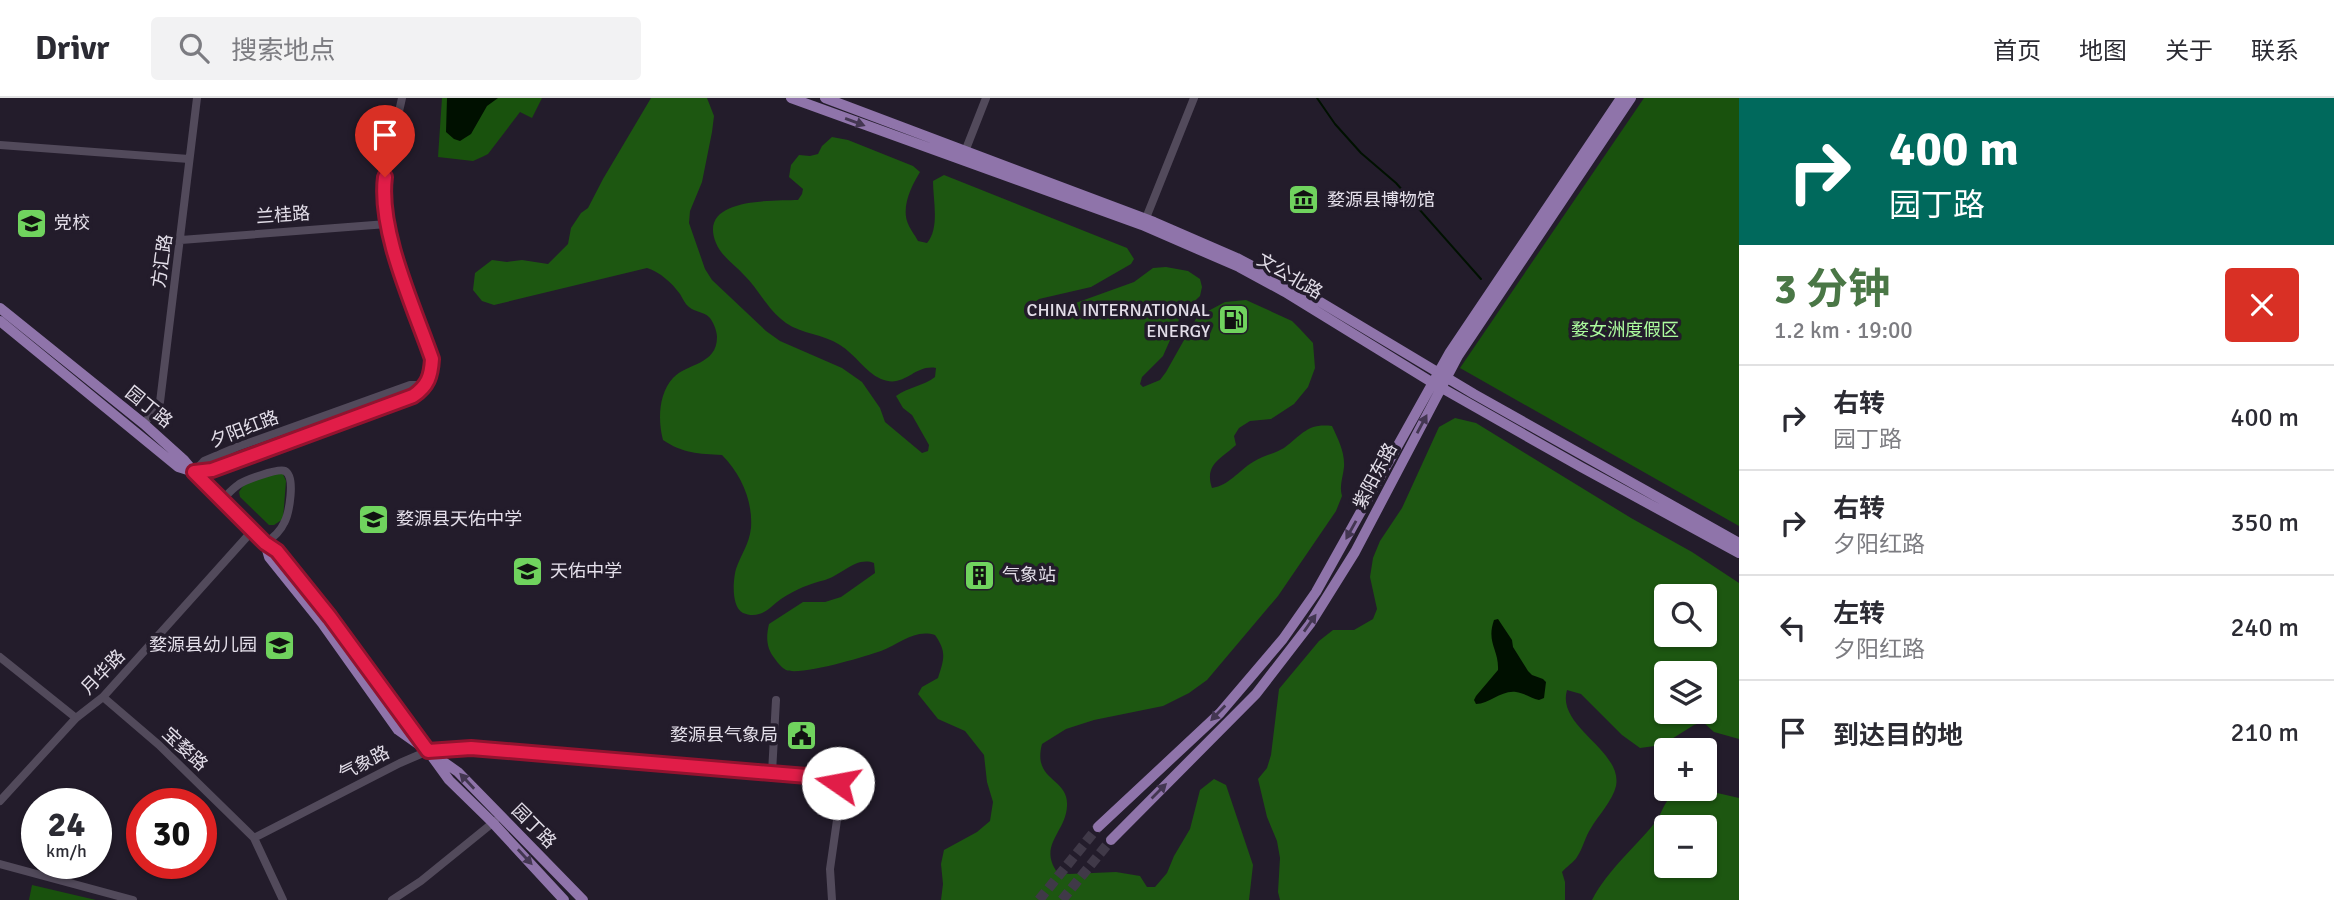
<!DOCTYPE html>
<html lang="zh">
<meta charset="utf-8">
<style>
:root{--surface:#fff;--page:#f2f2f3;--text:#2b2b33;--muted:#7c7c81;--line:#e1e1e2;--accent:#4a7746}
body{margin:0;font-family:Signika,"Noto Sans SC",sans-serif;background:var(--page);color:var(--text);height:100vh;display:flex;flex-direction:column;font-size:26px;white-space:nowrap}
*{box-sizing:border-box;margin:0}
p{font-size:23px;color:var(--muted)}
.icon{flex:none;width:38px;height:38px;fill:none;stroke:currentColor;stroke-width:2;stroke-linecap:round;stroke-linejoin:round}
.map{position:relative;flex:1;overflow:hidden}
.sheet{display:flex;flex-direction:column;background:var(--surface);width:595px}
.sheet>*{flex:none}
.top-card{background:#00695c;color:#fff;overflow:hidden}
.buttons{position:absolute;left:1654px;top:486px;display:grid;gap:14px}
.buttons a{display:grid;place-items:center;width:63px;height:63px;border-radius:7px;background:var(--surface);box-shadow:0 2px 5px #0004;font-size:35px}
.speed{position:absolute;left:21px;top:690px;display:flex;gap:14px;font-size:35px;font-weight:700;text-align:center}
.speed>*{display:grid;place-content:center;width:91px;height:91px;border-radius:50%;background:var(--surface);box-shadow:0 2px 5px #0004;line-height:1}
.speed small{font-size:18px;font-weight:400}
.speed .limit{border:10px solid #d22;background:#fff;color:#111}
.pin{position:absolute;display:grid;place-items:center;width:60px;height:60px;color:#fff;margin:-72px -30px;border-radius:50% 50% 50% 0;rotate:-45deg;box-shadow:0 0 7px #0007}
.pin .icon{rotate:45deg}
.me{position:absolute;width:77px;margin:-38px;rotate:282deg;stroke-linejoin:round;filter:drop-shadow(0 0 5px #0008)}
.turn{display:flex;align-items:center;gap:24px;height:147px;padding:0 35px;font-size:32px}
.turn .icon{width:91px;height:91px;stroke-width:2.5}
.turn b{display:block;font-size:49px;line-height:60px}
.round{display:grid;place-items:center;flex:none;width:74px;height:74px;border-radius:7px;background:var(--page)}
.overview{display:flex;align-items:center;justify-content:space-between;height:119px;padding:0 35px}
h1{font-size:42px;font-weight:700;line-height:52px;color:var(--accent)}
ul{padding:0;list-style:none}
li{display:flex;align-items:center;gap:21px;height:105px;padding:0 35px;border-top:2px solid var(--line)}
li div{flex:1}
li b{display:block;font-size:26px}
li em{font-style:normal}
header{display:flex;align-items:center;gap:42px;box-sizing:border-box;height:98px;padding:0 35px;background:var(--surface);border-bottom:2px solid var(--line)}
header strong{font-size:33px}
nav{display:flex;gap:38px;margin-inline-start:auto;font-size:24px}
.search{width:490px;height:63px;background:var(--page);display:flex;align-items:center;gap:18px;box-sizing:border-box;padding:0 24px;border-radius:7px;color:var(--muted);font-size:26px}
main{display:flex;flex:1;min-height:0}
.map>svg:first-child{display:block}
.green{fill:#19520d}
.forest{fill:#1d5711;fill-rule:evenodd}
.water{fill:#001000}
.lines{fill:none;stroke-linecap:round;stroke-linejoin:round}
.stream{stroke:#001000;stroke-width:2}
.major-tunnel{stroke:#403948;stroke-width:10;stroke-dasharray:10 5;stroke-linecap:butt}
.minor{stroke:#524a5b;stroke-width:8}
.major{stroke:#8f74aa;stroke-width:10}
.oneway{fill:#433651}
.route-casing{stroke:#92132f;stroke-width:18}
.route{stroke:#e11d48;stroke-width:12}
.labels{text-anchor:middle;dominant-baseline:central;stroke-width:7;stroke-linejoin:round;paint-order:stroke}
.poi-label{font-size:18px;fill:#e3dee9;stroke:#231c2b;text-anchor:start}
.street-label{font-size:18px;fill:#e3dee9;stroke:#231c2b}
.park-label{font-size:18px;fill:#acfc9e;stroke:#231c2b}
</style>
<header>
<strong>Drivr</strong>
<div class="search"><svg class="icon" aria-label="search" viewBox="0 0 24 24"><circle cx="10" cy="10" r="6"/><path d="M15 15l6 6"/></svg>搜索地点</div>
<nav><a>首页</a><a>地图</a><a>关于</a><a>联系</a></nav>
</header>
<main>
<div class="map">
<svg width="1739" height="802" viewBox="0 0 1739 802">
<rect width="100%" height="100%" fill="#231c2b"/>
<path class="green" d="M442,0H542L532,20L520,14L488,56L482,59L473,63L438,59Z
M1644,0H1739V428L1460,270Z
M279,374L283,376L286,383L283,421L274,427H269L240,399L239,394L245,385Z
M32,787L96,802H29Z"/>
<path class="forest" d="M651,0H707L714,18L712,34L702,84L690,113L689,125L705,171L712,182L766,233L780,243L842,270L862,284L880,310L885,324L922,355L928,353L929,347L912,317L903,310L896,298C908,289 924,288 935,279L936,270C914,266 905,291 881,281C865,274 855,256 840,247C823,236 802,236 786,225C767,211 760,193 744,177C735,167 721,158 716,145C697,99 773,103 798,102L802,96L803,91L789,79L791,67L799,57L810,58L818,56L822,48L832,39L848,42L913,68L920,74C912,87 902,107 907,123C909,130 915,137 918,143L927,145C940,130 933,102 933,83L944,77L1127,150L1134,161L1131,166L1091,189L1039,201L1032,206L1030,215L1034,220L1134,184L1153,170L1166,169L1188,173L1200,181L1202,189L1200,198L1182,215L1163,258L1142,279L1140,286L1143,289L1160,282L1166,274L1197,219L1225,204L1246,202L1292,223L1300,231L1313,245L1315,270L1308,289L1294,306L1271,321L1250,323L1239,330L1234,338L1236,347C1221,361 1204,366 1212,390C1230,387 1238,373 1253,364C1262,358 1274,356 1284,350C1302,337 1307,325 1332,328C1338,341 1345,354 1344,369C1343,379 1339,388 1342,398L1336,413L1278,498L1207,582L1189,595L1163,608L1094,622L1066,631L1042,646C1032,684 1069,679 1067,708C1066,734 1038,747 1057,774L1069,776L1116,774L1140,778L1147,789H1155L1167,775L1174,758L1190,731L1200,692L1214,681L1226,687L1253,767L1249,802H941L943,786L941,766L944,752L977,734L990,723L993,704L987,684L984,657L965,633L938,621L918,596L922,589L938,580C944,561 947,554 935,537C914,531 900,546 881,553C864,559 800,578 786,572C782,570 778,565 775,561C766,550 766,539 769,526L803,504H825L841,499L875,475L874,465C856,458 842,477 825,482C809,486 796,491 781,501C774,506 767,514 759,516C754,518 748,517 743,515C731,509 733,482 736,471C741,456 749,447 751,430C753,403 741,376 722,357C699,356 682,355 663,342C658,324 658,296 673,280C687,265 717,267 717,239C717,233 713,223 709,219C704,214 695,214 689,209C685,206 683,201 680,196C672,185 660,174 647,170L494,207L482,203L473,192L475,175L492,162L507,164L522,162L548,166L568,146L571,130L581,115L588,110L603,81Z
M1455,320L1476,325L1631,420L1692,454L1739,485V641L1714,634L1703,624L1694,627L1662,647L1640,650L1622,637L1581,596L1567,592C1556,629 1623,652 1616,688C1613,702 1598,718 1591,730C1585,739 1583,750 1577,759C1574,764 1566,769 1562,774L1565,784V802H1280L1278,794L1280,760L1277,743L1267,719L1258,681L1267,670L1271,657L1279,591L1319,543L1333,532H1354L1373,521L1377,511L1370,479L1373,460L1380,443L1402,410L1439,329ZM1666,499H1704V537H1666ZM1666,576H1704V614H1666Z
M1703,693L1713,694L1739,700V802H1592C1608,771 1636,749 1657,722C1661,716 1665,703 1671,699C1679,693 1694,694 1703,693ZM1666,730H1704V768H1666Z"/>
<path class="water" d="M447,0H498L487,8L471,36L460,43L454,41L446,34Z
M1498,521L1512,542L1513,549L1528,573L1532,577L1543,581L1546,584L1544,600L1539,602C1531,600 1524,595 1516,594C1501,592 1490,606 1476,606L1474,602L1476,598L1498,572C1499,551 1486,545 1494,522Z"/>
<g class="lines">
<path class="stream" d="M1317,0L1335,26L1361,55L1396,85L1481,181"/>
<path class="major-tunnel" d="M1039,802L1098,729
M1062,802L1111,742"/>
<path class="minor" d="M0,47L189,61
M964,56L986,0
M1144,125L1194,0
M181,142L387,126
M144,326L160,304L197,0
M194,374L212,372L413,298C422,292 430,284 431,273C433,257 425,241 420,226C406,187 388,148 385,107C381,71 395,34 402,0
M194,374L204,363L237,349L410,287H426
M222,402C227,397 232,391 238,387C245,382 278,370 285,373C296,379 289,416 284,425C280,434 273,440 265,445
M0,559L76,620
M103,599L159,647L254,740L283,802
M772,675L776,602
M0,703L76,620L103,599L253,432
M254,740L400,665L428,653L471,650L831,680L838,685L840,701L830,771L832,802
M0,766L133,802
M392,802L421,783L495,723"/>
<path class="major" d="M791,0L1142,127L1239,169L1285,194L1433,285L1581,369L1739,455
M825,0L1154,124L1237,160L1317,202L1474,296L1739,445
M0,210L144,326L184,362L194,374L265,445L277,453L330,519L428,653L458,674L583,802
M0,223L178,369L194,374
M265,445L269,459L322,525L398,632L422,649
M433,660L449,682L493,725L564,802
M1098,729L1220,615L1283,541L1316,494L1450,254L1621,0
M1111,742L1256,596L1310,526L1355,454L1458,258L1631,0"/>
</g>
<defs><path id="oneway-solid" d="M-6-.8H1V-3.2L6.5 0L1 3.2V.8H-6Z" transform="scale(1.75)"/></defs>
<g class="oneway">
<use href="#oneway-solid" transform="translate(855 24) rotate(20)"/>
<use href="#oneway-solid" transform="translate(1422 326) rotate(-62)"/>
<use href="#oneway-solid" transform="translate(1351 432) rotate(119)"/>
<use href="#oneway-solid" transform="translate(1310 525) rotate(-55)"/>
<use href="#oneway-solid" transform="translate(1218 615) rotate(134)"/>
<use href="#oneway-solid" transform="translate(467 683) rotate(-133)"/>
<use href="#oneway-solid" transform="translate(1159 693) rotate(-45)"/>
<use href="#oneway-solid" transform="translate(525 759) rotate(47)"/>
</g>
<g class="lines">
<defs>
<path id="route" d="M385,79C378,133 414,209 432,261C431,278 428,288 413,298L212,372L194,374L265,445L277,453L330,519L428,653L471,650L831,680L838,685"/>
</defs>
<use href="#route" class="route-casing"/>
<use href="#route" class="route"/>
</g>
<defs>
<symbol id="museum-square" viewBox="-11 -11 22 22"><rect x="-9" y="-9" width="18" height="18" rx="4" fill="#70d35e" stroke="#231c2b"/><path d="M0-6L6-3V-2H-6V-3ZM-5-1h2V3h-2ZM-1-1h2V3h-2ZM3-1h2V3H3ZM-6 4H6V6H-6Z" fill="#111"/></symbol>
<symbol id="school-square" viewBox="-11 -11 22 22"><rect x="-9" y="-9" width="18" height="18" rx="4" fill="#70d35e" stroke="#231c2b"/><path d="M0-5L7-2L0 1L-7-2ZM-4 1L0 2.5L4 1V4Q0 6-4 4Z" fill="#111"/></symbol>
<symbol id="fuel-square" viewBox="-11 -11 22 22"><rect x="-9" y="-9" width="18" height="18" rx="4" fill="#70d35e" stroke="#231c2b"/><path d="M-5.5-6h7V0h2V4h1.3V-2.5L3-4.5l.8-.8L6-3V5H2.5V1h-1V6h-7ZM-4.2-4.7v3.2H.2V-4.7Z" fill="#111"/></symbol>
<symbol id="building-square" viewBox="-11 -11 22 22"><rect x="-9" y="-9" width="18" height="18" rx="4" fill="#70d35e" stroke="#231c2b"/><path d="M-4-6H4V6H1V3H-1V6H-4ZM-2.5-4.3h1.7v1.8h-1.7ZM.8-4.3h1.7v1.8H.8ZM-2.5-1h1.7V.8h-1.7ZM.8-1h1.7V.8H.8Z" fill="#111"/></symbol>
<symbol id="civic-square" viewBox="-11 -11 22 22"><rect x="-9" y="-9" width="18" height="18" rx="4" fill="#70d35e" stroke="#231c2b"/><path d="M-.6-6.5H3V-4.5H.6V-3L4-1V1h2V6H-6V1h2V-1L-.6-3ZM-1.2 2.5V6h2.4V2.5Z" fill="#111"/></symbol>
</defs>
<g fill-rule="evenodd">
<use href="#museum-square" x="1286" y="84" width="35" height="35"/>
<use href="#school-square" x="14" y="108" width="35" height="35"/>
<use href="#fuel-square" x="1216" y="204" width="35" height="35"/>
<use href="#school-square" x="356" y="404" width="35" height="35"/>
<use href="#school-square" x="510" y="456" width="35" height="35"/>
<use href="#building-square" x="962" y="460" width="35" height="35"/>
<use href="#school-square" x="262" y="530" width="35" height="35"/>
<use href="#civic-square" x="784" y="620" width="35" height="35"/>
</g>
<g class="labels">
<g class="poi-label">
<text x="1327" y="102">婺源县博物馆</text>
<text x="54" y="125">党校</text>
<text x="1210" y="212" text-anchor="end">CHINA INTERNATIONAL<tspan x="1210" dy="21">ENERGY</tspan></text>
<text x="396" y="421">婺源县天佑中学</text>
<text x="550" y="473">天佑中学</text>
<text x="1002" y="477">气象站</text>
<text x="257" y="547" text-anchor="end">婺源县幼儿园</text>
<text x="778" y="637" text-anchor="end">婺源县气象局</text>
</g>
<g class="street-label">
<text transform="translate(283 117) rotate(-4)">兰桂路</text>
<text transform="translate(162 163) rotate(-82)">方汇路</text>
<text transform="translate(1290 178) rotate(30)">文公北路</text>
<text transform="translate(149 309) rotate(39)">园丁路</text>
<text transform="translate(244 331) rotate(-21)">夕阳红路</text>
<text transform="translate(1375 378) rotate(-62)">紫阳东路</text>
<text transform="translate(103 574) rotate(-46)">月华路</text>
<text transform="translate(185 651) rotate(43)">宝婺路</text>
<text transform="translate(364 665) rotate(-27)">气象路</text>
<text transform="translate(534 728) rotate(45)">园丁路</text>
</g>
<g class="park-label">
<text x="1625" y="232">婺女洲度假区</text>
</g>
</g>
</svg>
<div class="buttons">
<a><svg class="icon" aria-label="search" viewBox="0 0 24 24"><circle cx="10" cy="10" r="6"/><path d="M15 15l6 6"/></svg></a>
<a><svg class="icon" aria-label="layers" viewBox="0 0 24 24"><path d="M12 4l9 5-9 5-9-5zM3 14l9 5 9-5"/></svg></a>
<a>+</a>
<a>−</a>
</div>
<div class="speed"><div>24<small>km/h</small></div><div class="limit">30</div></div>
<div class="pin" style="left:385px;top:79px;background:#d93025"><svg class="icon" aria-label="arrive" viewBox="0 0 24 24"><path d="M6 21V4h12l-3 4 3 4H6"/></svg></div>
<svg class="me" style="left:838px;top:685px" viewBox="-20 -20 40 40"><circle r="19" fill="#fff"/><path d="M0-13L10 11 0 6-10 11z" fill="#e11d48"/></svg>
</div>
<section class="sheet">
<div class="top-card">
<div class="turn"><svg class="icon" aria-label="right" viewBox="0 0 24 24"><path d="M7 20v-9h11M14 6l5 5-5 5"/></svg><div><b>400 m</b>园丁路</div></div>
</div>
<div class="overview"><div><h1>3 分钟</h1><p>1.2 km · 19:00</p></div><a class="round" style="background:#d93025;color:#fff"><svg class="icon" aria-label="close" viewBox="0 0 24 24"><path d="M6 6l12 12M18 6L6 18"/></svg></a></div>
<ul>
<li><svg class="icon" aria-label="right" viewBox="0 0 24 24"><path d="M7 20v-9h11M14 6l5 5-5 5"/></svg><div><b>右转</b><p>园丁路</p></div><em>400 m</em></li>
<li><svg class="icon" aria-label="right" viewBox="0 0 24 24"><path d="M7 20v-9h11M14 6l5 5-5 5"/></svg><div><b>右转</b><p>夕阳红路</p></div><em>350 m</em></li>
<li><svg class="icon" aria-label="left" viewBox="0 0 24 24"><path d="M17 20v-9H6M10 6l-5 5 5 5"/></svg><div><b>左转</b><p>夕阳红路</p></div><em>240 m</em></li>
<li><svg class="icon" aria-label="arrive" viewBox="0 0 24 24"><path d="M6 21V4h12l-3 4 3 4H6"/></svg><div><b>到达目的地</b></div><em>210 m</em></li>
</ul>
</section>
</main>
